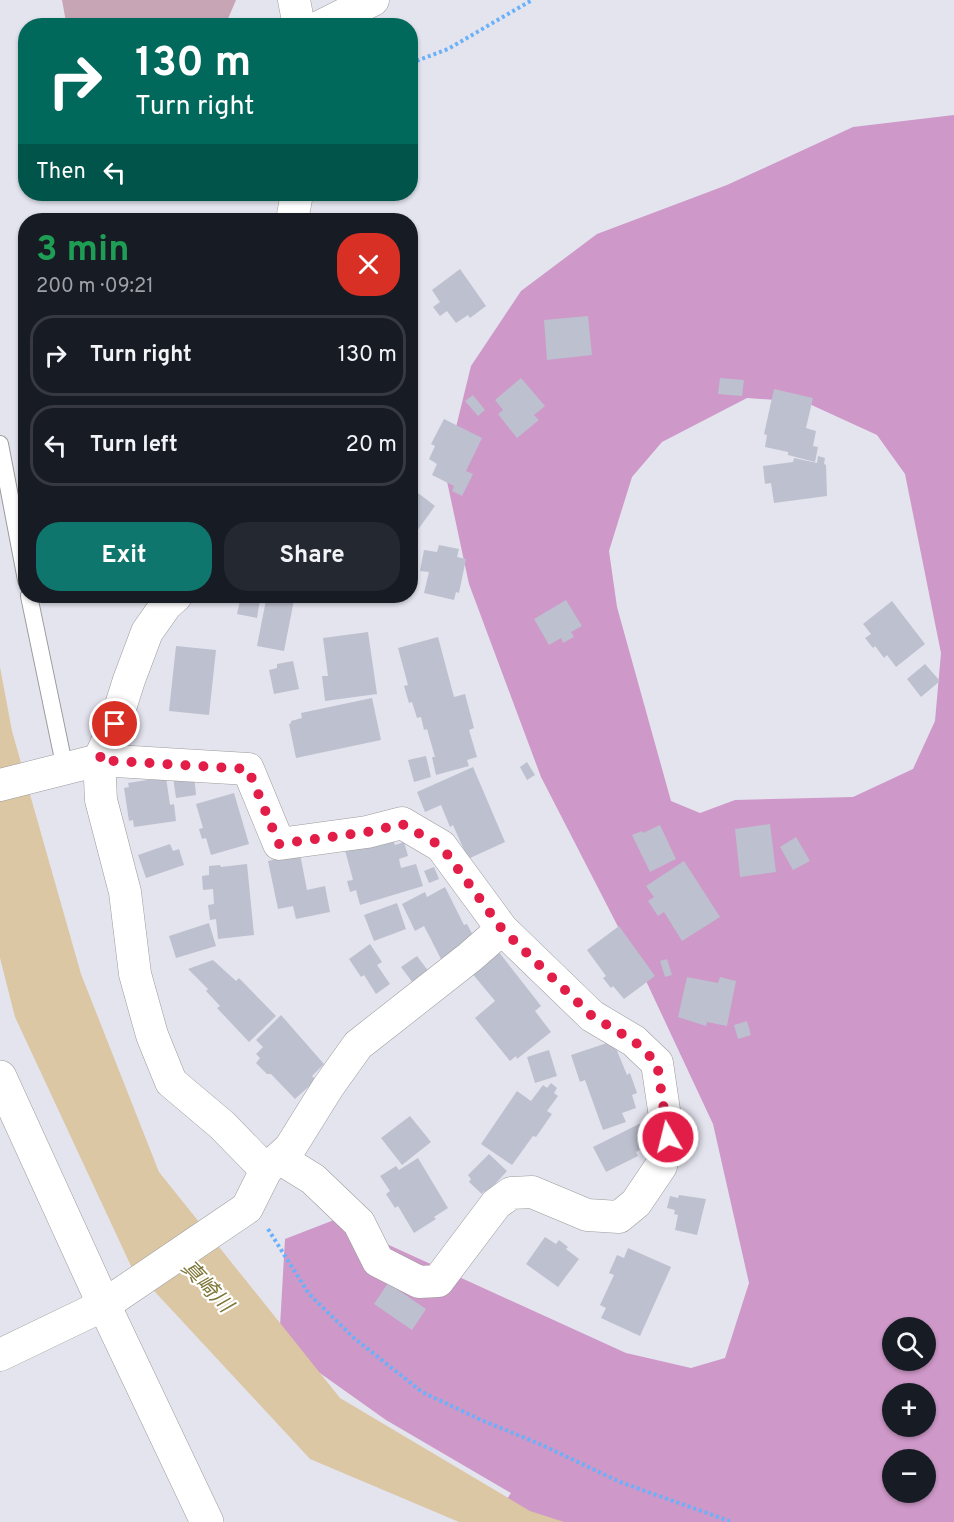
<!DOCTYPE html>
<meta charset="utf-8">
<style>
:root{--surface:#171b24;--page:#242831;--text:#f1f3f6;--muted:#9ea1a6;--line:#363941;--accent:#0f766e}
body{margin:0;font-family:Overpass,"Noto Sans JP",sans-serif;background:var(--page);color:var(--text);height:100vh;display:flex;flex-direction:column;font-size:22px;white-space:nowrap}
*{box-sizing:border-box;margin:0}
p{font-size:20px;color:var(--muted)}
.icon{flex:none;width:33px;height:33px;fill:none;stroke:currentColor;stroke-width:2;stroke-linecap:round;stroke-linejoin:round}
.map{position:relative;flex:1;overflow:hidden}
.details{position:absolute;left:18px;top:213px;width:400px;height:390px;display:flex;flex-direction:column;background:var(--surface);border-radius:24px;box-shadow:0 2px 4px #0004}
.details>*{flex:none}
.top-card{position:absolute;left:18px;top:18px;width:400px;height:183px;border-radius:24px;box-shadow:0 2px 4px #0004;background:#00695c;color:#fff;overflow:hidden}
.controls{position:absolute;left:882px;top:1317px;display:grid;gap:12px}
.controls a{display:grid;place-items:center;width:54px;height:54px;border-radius:50%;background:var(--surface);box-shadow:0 2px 4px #0004;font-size:30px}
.pin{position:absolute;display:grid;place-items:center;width:51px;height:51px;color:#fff;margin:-26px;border:3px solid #fff;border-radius:50%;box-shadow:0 2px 6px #0007}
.me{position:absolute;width:66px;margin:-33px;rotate:352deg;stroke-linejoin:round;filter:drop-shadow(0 0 4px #0008)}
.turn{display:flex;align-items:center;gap:21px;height:126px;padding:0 18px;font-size:27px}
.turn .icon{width:78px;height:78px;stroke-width:2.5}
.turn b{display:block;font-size:42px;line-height:51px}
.then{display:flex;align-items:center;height:57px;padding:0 18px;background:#0003;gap:12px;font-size:22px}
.round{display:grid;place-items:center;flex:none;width:63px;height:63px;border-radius:24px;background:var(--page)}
.summary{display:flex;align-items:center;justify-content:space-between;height:102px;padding:0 18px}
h1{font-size:36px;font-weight:700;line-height:45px;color:#1e9e55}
.button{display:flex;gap:12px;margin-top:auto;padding:12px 18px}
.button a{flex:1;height:69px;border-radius:24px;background:var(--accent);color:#fff;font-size:24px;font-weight:700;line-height:69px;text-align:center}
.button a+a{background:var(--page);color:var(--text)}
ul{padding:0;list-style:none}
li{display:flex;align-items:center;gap:18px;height:81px;margin:0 12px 9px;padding:0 6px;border:3px solid var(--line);border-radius:24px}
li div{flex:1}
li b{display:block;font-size:22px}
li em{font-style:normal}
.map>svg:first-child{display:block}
.forest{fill:#ce98c8;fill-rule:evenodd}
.cemetery{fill:#c8a5b4}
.water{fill:#dcc7a4}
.building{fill:#bdc0ce}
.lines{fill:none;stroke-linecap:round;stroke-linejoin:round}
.service-casing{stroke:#9b9b9b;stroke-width:18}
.minor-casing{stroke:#9b9b9b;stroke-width:33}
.tertiary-casing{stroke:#9b9b9b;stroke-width:34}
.path{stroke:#6ab1f9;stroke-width:4;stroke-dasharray:3 3;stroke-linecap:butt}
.service{stroke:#fff;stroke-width:16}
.minor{stroke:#fff;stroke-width:32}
.tertiary{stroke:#fff;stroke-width:33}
.route{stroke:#e11d48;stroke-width:10;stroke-dasharray:0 18}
.labels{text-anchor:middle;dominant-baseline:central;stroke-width:4.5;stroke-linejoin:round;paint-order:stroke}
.water-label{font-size:21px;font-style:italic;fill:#7e7739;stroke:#fff}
</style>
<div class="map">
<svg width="954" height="1522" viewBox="0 0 954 1522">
<rect width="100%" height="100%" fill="#e4e4ef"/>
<path class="forest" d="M954,115V1522H492L511,1493L386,1420L279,1344L285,1239L334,1220L626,1353L691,1368L725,1358L749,1283L713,1124L647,983L541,777L469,584L445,472L471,366L521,291L597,234L727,185L853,127ZM747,398L805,402L877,435L905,474L941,653L935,721L913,769L853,797L735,800L700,813L671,801L617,607L609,551L632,477L662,442ZM892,1328H926V1360H892ZM892,1394H926V1426H892ZM892,1460H926V1492H892Z"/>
<path class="cemetery" d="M62,0H236L227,21L228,25L124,26L66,22Z"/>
<path class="water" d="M0,667L12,731L81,974L159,1172L340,1398L530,1511L564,1522H459L310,1459L131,1266L15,1017L0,958Z"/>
<path class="building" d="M460,269L486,306L470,318L468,315L456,323L447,311L440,316L433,307L440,302L432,290Z
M588,316L592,355L547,360L544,320Z
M521,378L545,406L534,415L539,420L517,438L498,414L503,410L495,400Z
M720,378L744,380L742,396L718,394Z
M774,389L813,398L806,428L816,431L813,446L818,447L815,462L788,455V452L765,447L767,435L764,434Z
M473,395L485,410L478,416L465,401Z
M444,419L482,438L466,471L473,474L462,496L452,491L454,486L432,475L437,464L429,459L435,446L431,444Z
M818,456L825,458L824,464L826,465L827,496L774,503L771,483L765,484L763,466L793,462L794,458L817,463Z
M418,493L435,506L417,531L411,526V503Z
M439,545L459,549L457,557L466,559L459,593L456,592L454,600L424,593L429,572L420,571L424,550L437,552Z
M241,596L260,600L257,618L237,614Z
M260,596H293L292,600H294L284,651L257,646L266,600L260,598Z
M566,600L582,626L571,632L574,637L563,643L561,638L549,645L534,619Z
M892,601L925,644L896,667L887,655L884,658L875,646L873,648L865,638L871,634L863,624Z
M368,632L377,694L325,701L322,676H328L323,638Z
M438,637L454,697L465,694L474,728L469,730L477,757L467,760L469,766L436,775L432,757H435L427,729L424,730L421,717L417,718L412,702L409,703L404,686L408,685L398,648Z
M176,646L216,650L209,715L169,711Z
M293,661L299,689L274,694L269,670L277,668V664Z
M925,664L940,681L921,697L907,679Z
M372,698L381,740L296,758L289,724L291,723V721L302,718L301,713Z
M426,756L431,777L414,782L408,760Z
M527,762L535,775L527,780L520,767Z
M473,767L505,842L468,859L453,825L450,827L441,805L425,812L417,792Z
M194,774L196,795L176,798L173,777Z
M166,777L170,805L174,804L176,821L134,827L133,820L129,821L124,788L129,787L128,783Z
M234,793L249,844L211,855L206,838L202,839L199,829L203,828L196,804Z
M770,824L776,872L740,877L735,829Z
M660,825L676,859L650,872L632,835L642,831L643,833Z
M392,837L395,845L404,842L408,856L399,859L401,868L416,864L423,886L360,905L356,890L350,892L347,881L353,880L345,850Z
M796,837L810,861L793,870L780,847Z
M170,844L173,851L179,849L184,865L146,878L138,855Z
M300,854L307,890L325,886L330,912L296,919L293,906L278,909L268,861Z
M684,861L720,917L682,941L664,912L658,916L648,901L654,897L646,886Z
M247,864L254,935L218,939L216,919L210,920L208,905L214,904L213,889L203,890L202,876L209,875V866L220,865L221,867Z
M434,867L439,879L429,883L424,871Z
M445,887L464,925L467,924L476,941L441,959L424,926L415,931L402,904L425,892L427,897Z
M397,903L406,929L374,941L364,915Z
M209,923L216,946L176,958L169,936Z
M619,926L655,976L624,999L613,986L611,988L603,978L606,976L587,950Z
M370,944L382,962L377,965L390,984L376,994L364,975L361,977L349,959Z
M498,951L541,1006L535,1011L551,1032L517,1059L516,1056L510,1061L475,1018L495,1001L471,972Z
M417,956L429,972L413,983L401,967Z
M667,959L672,975L665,977L660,961Z
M213,960L236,981L239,978L276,1016L249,1042L217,1008L220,1006L206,991L208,989L188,969Z
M687,977L718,983L720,977L736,981L727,1026L707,1022L706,1026L678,1017Z
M281,1015L324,1064L312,1076L316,1080L295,1099L271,1074H267L256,1063L260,1058L256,1054L263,1047L256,1040Z
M747,1021L751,1035L738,1039L734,1025Z
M613,1041L627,1075L630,1073L637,1093L632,1095L636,1108L622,1113L626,1122L603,1130L585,1080L580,1082L571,1055Z
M549,1050L557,1076L535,1083L527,1057Z
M551,1083L557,1088L554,1093L558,1096L547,1111L552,1114L536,1137L533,1136L512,1165L481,1144L517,1091L531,1101L543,1085L547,1088Z
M410,1116L431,1142L402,1165L381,1138Z
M647,1120L658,1141L636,1152L638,1156L606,1172L593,1147Z
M489,1154L507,1171L486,1194L484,1191L482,1194L469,1182L471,1179L468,1175Z
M418,1158L448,1208L434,1217L436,1219L414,1233L398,1206L395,1208L386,1194L390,1191L380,1176L396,1166L399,1170Z
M679,1195L706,1199L697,1235L675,1230L678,1215L674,1214L675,1210L667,1208L670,1196L678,1198Z
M545,1237L556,1244L559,1240L568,1247L566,1249L579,1259L558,1287L526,1264Z
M628,1248L671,1267L640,1336L601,1318L606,1308L600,1305L614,1275L609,1273L617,1255L624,1258Z
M388,1283L426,1309L412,1330L374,1304Z"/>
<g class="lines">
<defs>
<path id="service" d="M0,444L26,580
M29,596L65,769"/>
<path id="minor" d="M294,0L299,26
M321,26L373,0
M292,220L297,194
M176,596L166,605L147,632L129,680L115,724L99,760L101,800L125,892L135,974L152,1035L171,1082L222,1125L266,1170
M0,785L99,760L248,769L279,844L367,832L402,823L441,846L502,929L470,957L358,1045L328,1087L290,1148L266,1170L247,1208L104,1305L0,1355
M279,1158L313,1179L359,1223L378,1261L419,1282L438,1281L496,1204L511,1193L532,1192L587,1215L619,1217L636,1203L661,1166L668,1137L657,1063L634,1041L592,1016L502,929"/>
<path id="tertiary" d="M0,1077L104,1305L207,1522"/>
</defs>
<use href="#service" class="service-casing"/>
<use href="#minor" class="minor-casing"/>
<use href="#tertiary" class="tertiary-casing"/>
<path class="path" d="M411,63L448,49L532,0
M268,1229L309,1294L354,1338L422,1392L479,1419L542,1445L620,1482L732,1522"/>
<use href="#service" class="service"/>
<use href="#minor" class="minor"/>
<use href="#tertiary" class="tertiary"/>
</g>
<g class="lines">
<path class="route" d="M115,724L99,760L248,769L279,844L367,832L402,824L441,846L502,929L592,1016L634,1041L657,1063L668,1137"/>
</g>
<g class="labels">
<g class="water-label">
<text transform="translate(206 1287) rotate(46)">真崎川</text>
</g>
</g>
</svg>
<div class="controls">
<a><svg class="icon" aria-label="search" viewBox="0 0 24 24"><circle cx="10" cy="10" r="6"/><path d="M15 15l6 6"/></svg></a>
<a>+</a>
<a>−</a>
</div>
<div class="pin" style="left:115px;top:724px;background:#d93025"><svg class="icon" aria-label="arrive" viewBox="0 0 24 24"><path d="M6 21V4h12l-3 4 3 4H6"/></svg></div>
<svg class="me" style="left:668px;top:1137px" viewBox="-20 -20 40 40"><circle r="17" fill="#e11d48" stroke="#fff" stroke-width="3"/><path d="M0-11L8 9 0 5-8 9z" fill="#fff"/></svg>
<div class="top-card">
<div class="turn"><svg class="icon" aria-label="right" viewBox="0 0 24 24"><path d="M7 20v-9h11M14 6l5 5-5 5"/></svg><div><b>130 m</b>Turn right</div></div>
<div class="then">Then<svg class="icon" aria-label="left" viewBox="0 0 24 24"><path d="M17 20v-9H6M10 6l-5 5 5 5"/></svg></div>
</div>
<section class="details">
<div class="summary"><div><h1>3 min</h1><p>200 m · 09:21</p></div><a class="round" style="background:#d93025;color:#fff"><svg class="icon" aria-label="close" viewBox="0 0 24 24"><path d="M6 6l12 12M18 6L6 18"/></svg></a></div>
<ul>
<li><svg class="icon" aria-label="right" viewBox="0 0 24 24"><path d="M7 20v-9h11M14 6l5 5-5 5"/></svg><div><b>Turn right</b></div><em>130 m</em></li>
<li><svg class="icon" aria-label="left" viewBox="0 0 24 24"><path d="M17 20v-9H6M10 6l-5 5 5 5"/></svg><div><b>Turn left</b></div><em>20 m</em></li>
</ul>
<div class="button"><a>Exit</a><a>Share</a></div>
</section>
</div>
